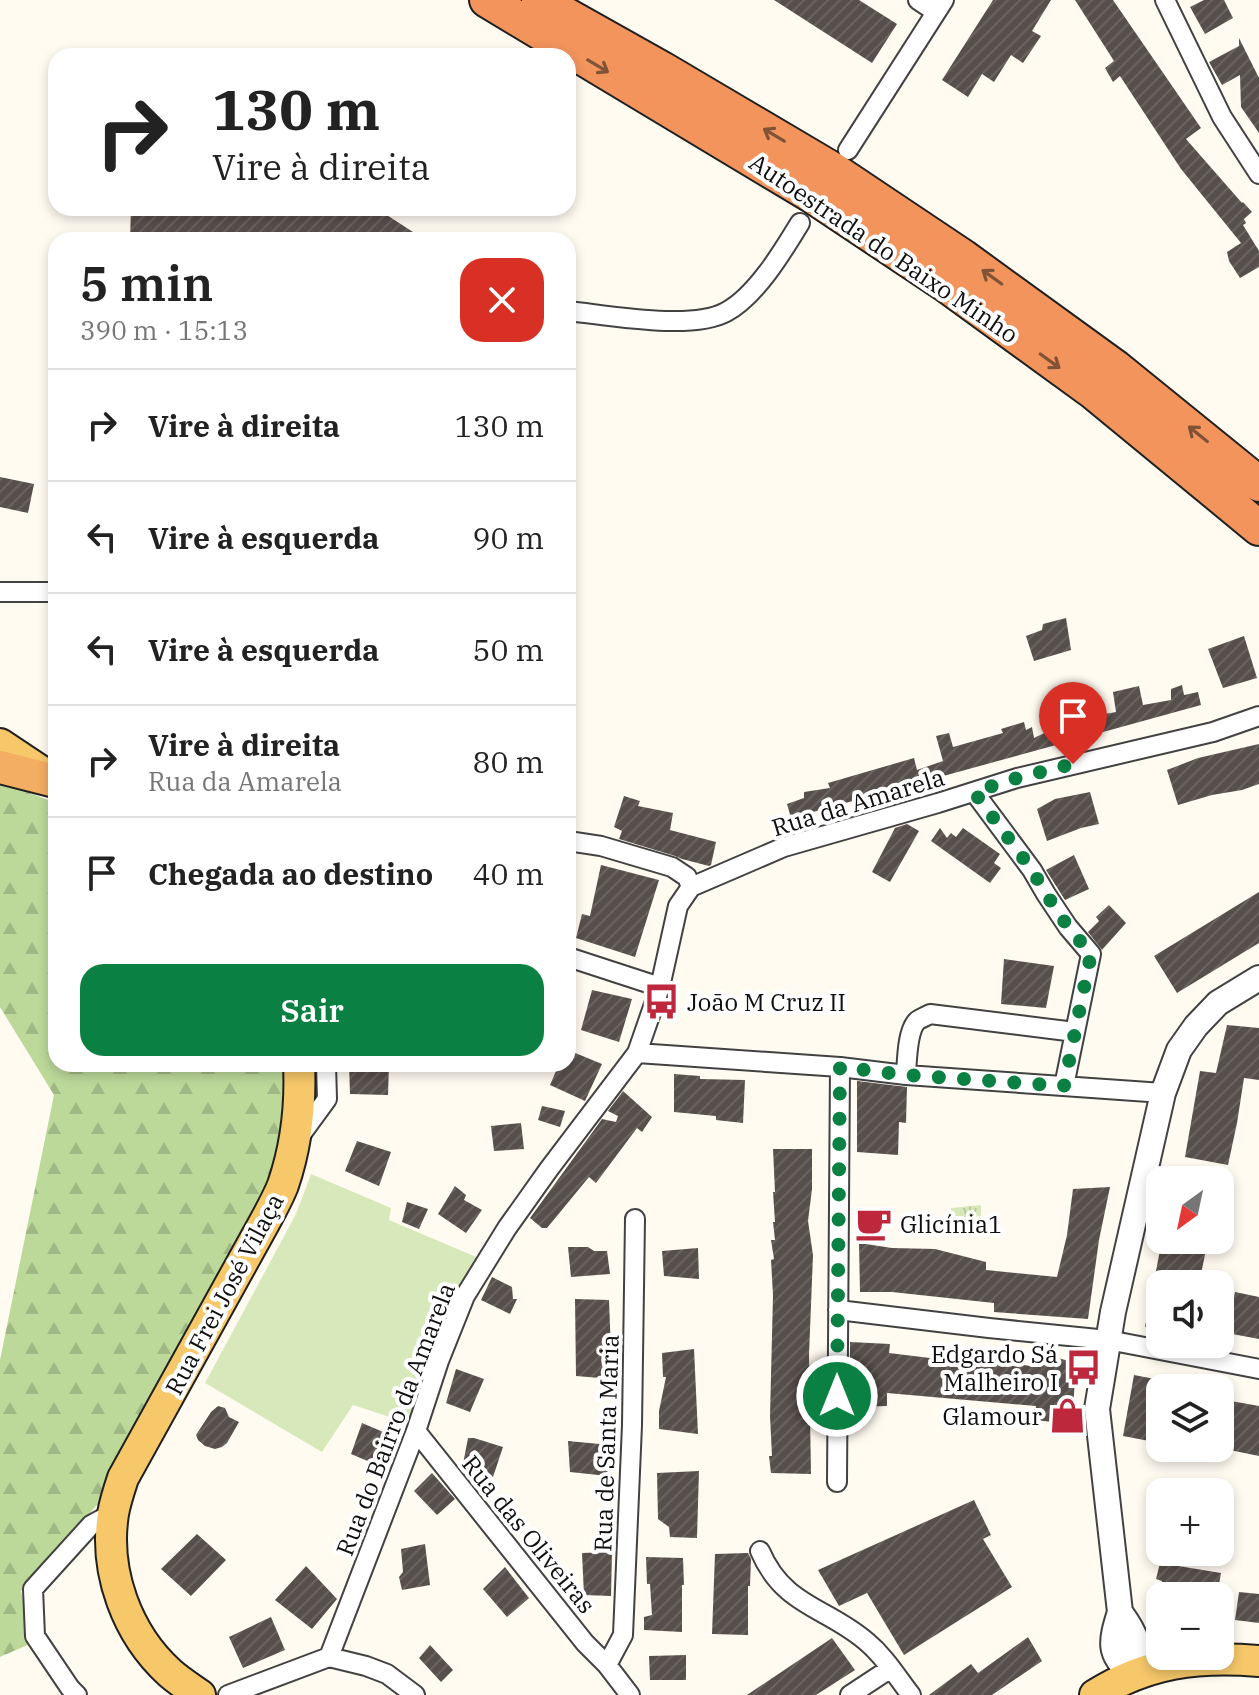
<!DOCTYPE html>
<html lang="pt">
<meta charset="utf-8">
<style>
:root{--surface:#fff;--page:#f2f2f2;--text:#222;--muted:#767676;--line:#e0e0e0;--accent:#0b8043}
body{margin:0;font-family:"IBM Plex Serif",serif;background:var(--page);color:var(--text);height:100vh;display:flex;flex-direction:column;font-size:30px;white-space:nowrap}
*{box-sizing:border-box;margin:0}
p{font-size:26px;color:var(--muted)}
.icon{flex:none;width:44px;height:44px;fill:none;stroke:currentColor;stroke-width:2;stroke-linecap:round;stroke-linejoin:round}
.map{position:relative;flex:1;overflow:hidden}
.side{position:absolute;left:48px;top:232px;width:528px;height:840px;display:flex;flex-direction:column;background:var(--surface);border-radius:24px;box-shadow:0 4px 12px #0003}
.side>*{flex:none}
.hud{position:absolute;left:48px;top:48px;width:528px;height:168px;border-radius:24px;box-shadow:0 4px 12px #0003;background:#fff;color:var(--text);overflow:hidden}
.needle{width:52px;rotate:213deg}
.buttons{position:absolute;left:1146px;top:1166px;display:grid;gap:16px}
.buttons a{display:grid;place-items:center;width:88px;height:88px;border-radius:16px;background:var(--surface);box-shadow:0 4px 12px #0003;font-size:40px}
.pin{position:absolute;display:grid;place-items:center;width:68px;height:68px;color:#fff;margin:-82px -34px;border-radius:50% 50% 50% 0;rotate:-45deg;box-shadow:0 0 8px #0007}
.pin .icon{rotate:45deg}
.me{position:absolute;width:88px;margin:-44px;rotate:0deg;stroke-linejoin:round;filter:drop-shadow(0 0 6px #0008)}
.turn{display:flex;align-items:center;gap:28px;height:168px;padding:0 32px;font-size:36px}
.turn .icon{width:104px;height:104px;stroke-width:2.5}
.turn b{display:block;font-size:56px;line-height:68px}
.round{display:grid;place-items:center;flex:none;width:84px;height:84px;border-radius:24px;background:var(--page)}
.headline{display:flex;align-items:center;justify-content:space-between;height:136px;padding:0 32px}
h1{font-size:48px;font-weight:600;line-height:60px}
.action{display:flex;gap:16px;margin-top:auto;padding:16px 32px}
.action a{flex:1;height:92px;border-radius:24px;background:var(--accent);color:#fff;font-size:32px;font-weight:600;line-height:92px;text-align:center}
ul{padding:0;list-style:none}
li{display:flex;align-items:center;gap:24px;height:112px;padding:0 32px;border-top:2px solid var(--line)}
li div{flex:1}
li b{display:block;font-size:30px}
li em{font-style:normal}
.map>svg:first-child{display:block}
.grass{fill:#d7e9bb}
.forest{fill:url(#forest-firs)}
.park{fill:url(#park-tufts)}
.building{fill:url(#building-hatch)}
.lines{fill:none;stroke-linecap:round;stroke-linejoin:round}
.minor-casing{stroke:#424242;stroke-width:22}
.tertiary-casing{stroke:#424242;stroke-width:28}
.primary-casing{stroke:#202020;stroke-width:34}
.trunk-casing{stroke:#202020;stroke-width:36}
.motorway-casing{stroke:#202020;stroke-width:38}
.minor{stroke:#fff;stroke-width:18}
.tertiary{stroke:#fff;stroke-width:24}
.primary{stroke:#f6c86a;stroke-width:30}
.trunk{stroke:#f4ae63;stroke-width:32}
.motorway{stroke:#f2945c;stroke-width:34}
.oneway{stroke:#805236}
.route{stroke:#0b8043;stroke-width:14;stroke-dasharray:0 25.2}
.labels{text-anchor:middle;dominant-baseline:central;stroke-width:8;stroke-linejoin:round;paint-order:stroke}
.street-label{font-size:24px;fill:#0f0f0f;stroke:#fff}
.poi-label{font-size:24px;fill:#0f0f0f;stroke:#fff;text-anchor:start}
</style>
<div class="map">
<svg width="1259" height="1695" viewBox="0 0 1259 1695">
<defs>
<pattern id="forest-firs" width="22" height="20" patternUnits="userSpaceOnUse" patternTransform="scale(2)"><rect width="22" height="20" fill="#bcd99a"/><path d="M5 1l3.5 6h-7zM16 11l3.5 6h-7z" fill="#a0b984"/></pattern>
<pattern id="park-tufts" width="24" height="20" patternUnits="userSpaceOnUse" patternTransform="scale(2)"><rect width="24" height="20" fill="#d7e9bb"/><path d="M3 7l-1-3M5 7V3M7 7l1-3M15 17l-1-3M17 17v-4M19 17l1-3" fill="none" stroke="#b7c7a0"/></pattern>
<pattern id="building-hatch" width="6" height="6" patternUnits="userSpaceOnUse" patternTransform="scale(2)"><rect width="6" height="6" fill="#574f4b"/><path d="M-1 1l2-2M0 6l6-6M5 7l2-2" fill="none" stroke="#6a6461"/></pattern>
</defs>
<rect width="100%" height="100%" fill="#fffbf1"/>
<path class="grass" d="M311,1174L391,1208L389,1220L481,1259L414,1425L353,1405L322,1452L205,1383L296,1214Z"/>
<path class="forest" d="M0,784H6L56,803V1064H282L285,1085L272,1185L104,1497L21,1591L32,1643L0,1657V1360L54,1095L0,1007Z"/>
<path class="park" d="M981,1205V1225H952L951,1208Z"/>
<path class="building" d="M774,0H859L897,24L872,63Z
M993,0H1051L1032,31L1041,36L1023,63L1011,55L994,82L982,74L968,97L942,80Z
M1075,0H1113L1201,128L1186,139L1242,203L1243,202L1252,212L1244,219L1246,223L1243,225L1259,251V267L1240,278L1229,261L1227,252L1241,243L1181,169L1120,76L1113,82L1105,68L1114,61Z
M1204,0H1224L1233,18L1205,34L1190,7Z
M1239,38L1259,78V133L1241,107L1240,75L1222,85L1209,62L1239,46Z
M131,208H376L413,232L407,240H130Z
M0,477L34,484L28,513L0,507Z
M1066,618L1071,650L1034,661L1026,636L1042,630L1043,624Z
M1244,636L1257,678L1223,688L1208,649Z
M1182,685L1184,695L1198,692L1201,705L791,818L787,804L804,798V792L830,788L828,783L914,758L917,770L943,761L936,736L949,733L953,747L1003,733L1001,729L1024,722L1026,730L1032,727L1034,738L1063,724L1061,717L1087,709L1089,717L1116,712L1113,692L1139,686L1143,705L1171,700V689Z
M1259,744V784L1242,790L1212,795L1178,805L1167,770L1198,758Z
M1090,792L1099,824L1081,828L1047,841L1037,809L1055,799Z
M624,796L640,801L638,806L673,813L670,830L716,842L711,865L709,866L682,859L675,856L619,839L622,831L614,827Z
M907,824L919,831L890,882L872,872L895,828Z
M940,828L947,838L951,833L956,837L963,828L1000,854L994,863L1001,868L990,883L931,841Z
M1074,855L1089,889L1065,900L1046,870Z
M601,865L659,880L635,957L576,938L582,914L590,916Z
M1259,892V943L1177,993L1154,956Z
M1109,905L1126,923L1102,950L1088,932L1099,921L1096,917Z
M1004,959L1054,966L1046,1008L1001,1004Z
M592,990L632,999L619,1042L581,1030Z
M1227,1025L1259,1028V1080L1244,1078L1237,1123L1228,1165L1185,1157L1200,1071L1216,1073Z
M568,1050L602,1064L585,1101L550,1085L559,1064H568Z
M349,1064H389L388,1095L350,1094Z
M674,1074L700,1076V1079L745,1080L743,1123L716,1120V1116L674,1112Z
M857,1081L907,1087L906,1123L899,1122L898,1155L857,1152Z
M623,1091L652,1117L642,1132L637,1128L596,1183L589,1177L547,1228H542L530,1218L602,1119L616,1122L618,1116L608,1111Z
M542,1106L565,1111L560,1127L538,1120Z
M521,1123L524,1149L494,1151L491,1126Z
M357,1141L391,1152L379,1186L345,1171Z
M773,1149H812V1189L808,1221L813,1255L809,1355L811,1474L771,1473L769,1456H772L770,1416L773,1295L771,1260L774,1259L771,1240H775L773,1222H775L773,1192H775Z
M455,1186L466,1195L464,1200L482,1210L466,1233L438,1214Z
M1110,1187L1099,1240L1088,1319L994,1312V1303L892,1292H860L859,1243L892,1248L935,1249L986,1262V1270L1057,1277L1067,1235L1073,1189Z
M407,1202L428,1209L419,1229L402,1222Z
M1162,1240H1208L1199,1284H1156H1160V1330L1145,1327Z
M568,1247H588L594,1251H607L610,1274L571,1277Z
M698,1248L699,1279L664,1276L662,1251Z
M492,1277L512,1287L513,1299H517L510,1314L481,1300Z
M1235,1292L1259,1297V1339L1227,1333Z
M575,1299L609,1300L612,1379L576,1376Z
M850,1342L890,1344L889,1353L930,1358L967,1359L1041,1367V1358H1058L1076,1363L1072,1424L1034,1420L1036,1406L887,1393V1406L850,1407Z
M694,1349L698,1434L659,1429V1411L666,1377H663L662,1353Z
M456,1369L484,1379L470,1412L446,1403Z
M1134,1375L1160,1380V1443L1123,1436Z
M1220,1399L1259,1406V1456L1220,1448Z
M218,1406L225,1408L229,1417L239,1422L227,1443L222,1447L215,1449L205,1446L198,1440L196,1435L211,1412Z
M362,1423L395,1437L384,1468L351,1454Z
M468,1438H474L503,1447L493,1477L463,1464Z
M568,1441L610,1445L608,1476L570,1472Z
M699,1471L697,1538L670,1537L669,1527L658,1519L657,1473Z
M432,1473L455,1499L437,1515L414,1491Z
M974,1500L991,1535L983,1539L1012,1587L904,1655L867,1593L839,1606L818,1570Z
M197,1534L226,1560L191,1596L161,1569Z
M425,1544L430,1585L402,1590L399,1577L403,1572L401,1549Z
M612,1552L611,1596L584,1595L582,1553Z
M748,1553L751,1559L750,1586H748V1635L712,1634L715,1554Z
M646,1557L683,1558L684,1585H682V1632L644,1630V1617L652,1615L650,1584H647Z
M1160,1563L1221,1573L1217,1596H1160L1162,1581L1156,1579Z
M306,1566L337,1599L312,1629L275,1600Z
M505,1567L529,1598L507,1617L483,1589Z
M1239,1592L1259,1594V1623L1235,1620Z
M271,1617L285,1650L243,1668L229,1637Z
M1028,1637L1042,1661L992,1695H929L971,1664L978,1673Z
M832,1638L855,1670L816,1695H747Z
M430,1645L453,1670L441,1682L419,1658Z
M686,1655V1680H650L649,1656Z"/>
<g class="lines">
<defs>
<path id="minor" d="M918,0L936,12
M1165,0L1222,117L1259,174
M848,150L944,0
M568,311C608,315 691,331 726,312C756,296 783,251 800,223
M0,592H56
M974,792L1032,870L1046,894L1068,927L1091,954L1064,1086
M568,841L601,846L672,867L687,877L691,887
M568,957L660,987
M637,1053L840,1067L906,1075L1163,1093
M906,1075C907,1061 907,1031 917,1021C919,1019 927,1016 930,1014L1075,1032
M300,1136L327,1099L326,1064
M838,1310L989,1328L1108,1340L1259,1369
M416,1431L585,1643L607,1665L630,1695
M837,1482L840,1067
M760,1551C784,1607 827,1607 867,1642C885,1657 897,1677 911,1695
M329,1657L416,1431L439,1361L465,1296L507,1228L549,1169L637,1053L660,987L678,906L691,887L784,847L938,803L1017,778L1213,732L1259,716
M607,1665L623,1635L632,1425L635,1219
M77,1695L70,1688L35,1636L33,1589L91,1525L113,1513
M228,1695L329,1657L366,1666L387,1674L415,1695
M850,1695L891,1668"/>
<path id="tertiary" d="M1120,1612C1136,1634 1143,1647 1133,1674C1107,1655 1111,1641 1120,1612L1097,1409L1113,1312L1163,1093L1179,1050L1196,1026L1218,1003L1259,978"/>
<path id="primary" d="M0,744L48,776
M200,1695C190,1688 179,1681 170,1673C127,1634 104,1572 113,1514C115,1502 119,1490 123,1478L263,1225C270,1212 278,1198 283,1185C297,1144 301,1106 299,1064
M1095,1695C1148,1662 1197,1656 1259,1661"/>
<path id="trunk" d="M0,767L55,781"/>
<path id="motorway" d="M487,0L813,196L945,284L1095,393L1259,528
M539,0L662,69L833,170L963,257L1116,368L1259,484"/>
</defs>
<use href="#minor" class="minor-casing"/>
<use href="#tertiary" class="tertiary-casing"/>
<use href="#primary" class="primary-casing"/>
<use href="#trunk" class="trunk-casing"/>
<use href="#motorway" class="motorway-casing"/>
<use href="#minor" class="minor"/>
<use href="#tertiary" class="tertiary"/>
<use href="#primary" class="primary"/>
<use href="#trunk" class="trunk"/>
<use href="#motorway" class="motorway"/>
</g>
<defs><path id="oneway-shaft" d="M-6 0H5M1.5-3L5.5 0L1.5 3" fill="none" stroke-width="1.6" stroke-linecap="round" stroke-linejoin="round" transform="scale(2)"/></defs>
<g class="oneway">
<use href="#oneway-shaft" transform="translate(598 66) rotate(31)"/>
<use href="#oneway-shaft" transform="translate(774 135) rotate(-149)"/>
<use href="#oneway-shaft" transform="translate(992 277) rotate(-144)"/>
<use href="#oneway-shaft" transform="translate(1050 361) rotate(36)"/>
<use href="#oneway-shaft" transform="translate(1198 434) rotate(-141)"/>
</g>
<g class="lines">
<path class="route" d="M837,1396L840,1067L906,1075L1064,1086L1091,954L1068,927L1046,894L1032,870L974,792L1017,778L1073,764"/>
</g>
<defs>
<symbol id="bus-bare" viewBox="-9 -9 18 18"><path d="M-5-6H5V4H4V6H2V4H-2V6H-4V4H-5ZM-3.5-4V0h7V-4ZM-3.5 1.2v1.5H-2V1.2ZM2 1.2v1.5H3.5V1.2Z" fill="#bd283c" stroke="#fff" stroke-width="2.5" paint-order="stroke"/></symbol>
<symbol id="cafe-bare" viewBox="-9 -9 18 18"><path d="M-5.5-4.5H6V0H3Q3 3.5 0 3.5H-2.5Q-5.5 3.5-5.5 0ZM3-3.2v2h1.7v-2ZM-6 4.5H4V6H-6Z" fill="#bd283c" stroke="#fff" stroke-width="2.5" paint-order="stroke"/></symbol>
<symbol id="shop-bare" viewBox="-9 -9 18 18"><path d="M-5-2.5h2.3a2.7 3.5 0 0 1 5.4 0H5L5.5 6h-11ZM-1.5-2.5h3a1.5 2.3 0 0 0-3 0Z" fill="#bd283c" stroke="#fff" stroke-width="2.5" paint-order="stroke"/></symbol>
</defs>
<g fill-rule="evenodd">
<use href="#bus-bare" x="636" y="976" width="51" height="51"/>
<use href="#cafe-bare" x="848" y="1198" width="51" height="51"/>
<use href="#bus-bare" x="1058" y="1342" width="51" height="51"/>
<use href="#shop-bare" x="1042" y="1390" width="51" height="51"/>
</g>
<g class="labels">
<g class="street-label">
<text transform="translate(884 248) rotate(34)">Autoestrada do Baixo Minho</text>
<text transform="translate(858 802) rotate(-17)">Rua da Amarela</text>
<text transform="translate(224 1294) rotate(-62)">Rua Frei José Vilaça</text>
<text transform="translate(395 1419) rotate(-69)">Rua do Bairro da Amarela</text>
<text transform="translate(606 1443) rotate(-88)">Rua de Santa Maria</text>
<text transform="translate(529 1534) rotate(51)">Rua das Oliveiras</text>
</g>
<g class="poi-label">
<text x="687" y="1002">João M Cruz II</text>
<text x="900" y="1224">Glicínia1</text>
<text x="1058" y="1354" text-anchor="end">Edgardo Sá<tspan x="1058" dy="28">Malheiro I</tspan></text>
<text x="1042" y="1416" text-anchor="end">Glamour</text>
</g>
</g>
</svg>
<div class="buttons">
<a><svg class="needle" viewBox="-14 -14 28 28"><path d="M0-13l5 13h-10z" fill="#e53935"/><path d="M0 13l5-13h-10z" fill="#767676"/></svg></a>
<a><svg class="icon" aria-label="sound" viewBox="0 0 24 24"><path d="M4 9h4l5-4v14l-5-4H4zM17 9q2 3 0 6"/></svg></a>
<a><svg class="icon" aria-label="layers" viewBox="0 0 24 24"><path d="M12 4l9 5-9 5-9-5zM3 14l9 5 9-5"/></svg></a>
<a>+</a>
<a>−</a>
</div>
<div class="pin" style="left:1073px;top:764px;background:#d93025"><svg class="icon" aria-label="arrive" viewBox="0 0 24 24"><path d="M6 21V4h12l-3 4 3 4H6"/></svg></div>
<svg class="me" style="left:837px;top:1396px" viewBox="-20 -20 40 40"><circle r="17" fill="#0b8043" stroke="#fff" stroke-width="3"/><path d="M0-11L8 9 0 5-8 9z" fill="#fff"/></svg>
<div class="hud">
<div class="turn"><svg class="icon" aria-label="right" viewBox="0 0 24 24"><path d="M7 20v-9h11M14 6l5 5-5 5"/></svg><div><b>130 m</b>Vire à direita</div></div>
</div>
<section class="side">
<div class="headline"><div><h1>5 min</h1><p>390 m · 15:13</p></div><a class="round" style="background:#d93025;color:#fff"><svg class="icon" aria-label="close" viewBox="0 0 24 24"><path d="M6 6l12 12M18 6L6 18"/></svg></a></div>
<ul>
<li><svg class="icon" aria-label="right" viewBox="0 0 24 24"><path d="M7 20v-9h11M14 6l5 5-5 5"/></svg><div><b>Vire à direita</b></div><em>130 m</em></li>
<li><svg class="icon" aria-label="left" viewBox="0 0 24 24"><path d="M17 20v-9H6M10 6l-5 5 5 5"/></svg><div><b>Vire à esquerda</b></div><em>90 m</em></li>
<li><svg class="icon" aria-label="left" viewBox="0 0 24 24"><path d="M17 20v-9H6M10 6l-5 5 5 5"/></svg><div><b>Vire à esquerda</b></div><em>50 m</em></li>
<li><svg class="icon" aria-label="right" viewBox="0 0 24 24"><path d="M7 20v-9h11M14 6l5 5-5 5"/></svg><div><b>Vire à direita</b><p>Rua da Amarela</p></div><em>80 m</em></li>
<li><svg class="icon" aria-label="arrive" viewBox="0 0 24 24"><path d="M6 21V4h12l-3 4 3 4H6"/></svg><div><b>Chegada ao destino</b></div><em>40 m</em></li>
</ul>
<div class="action"><a>Sair</a></div>
</section>
</div>
